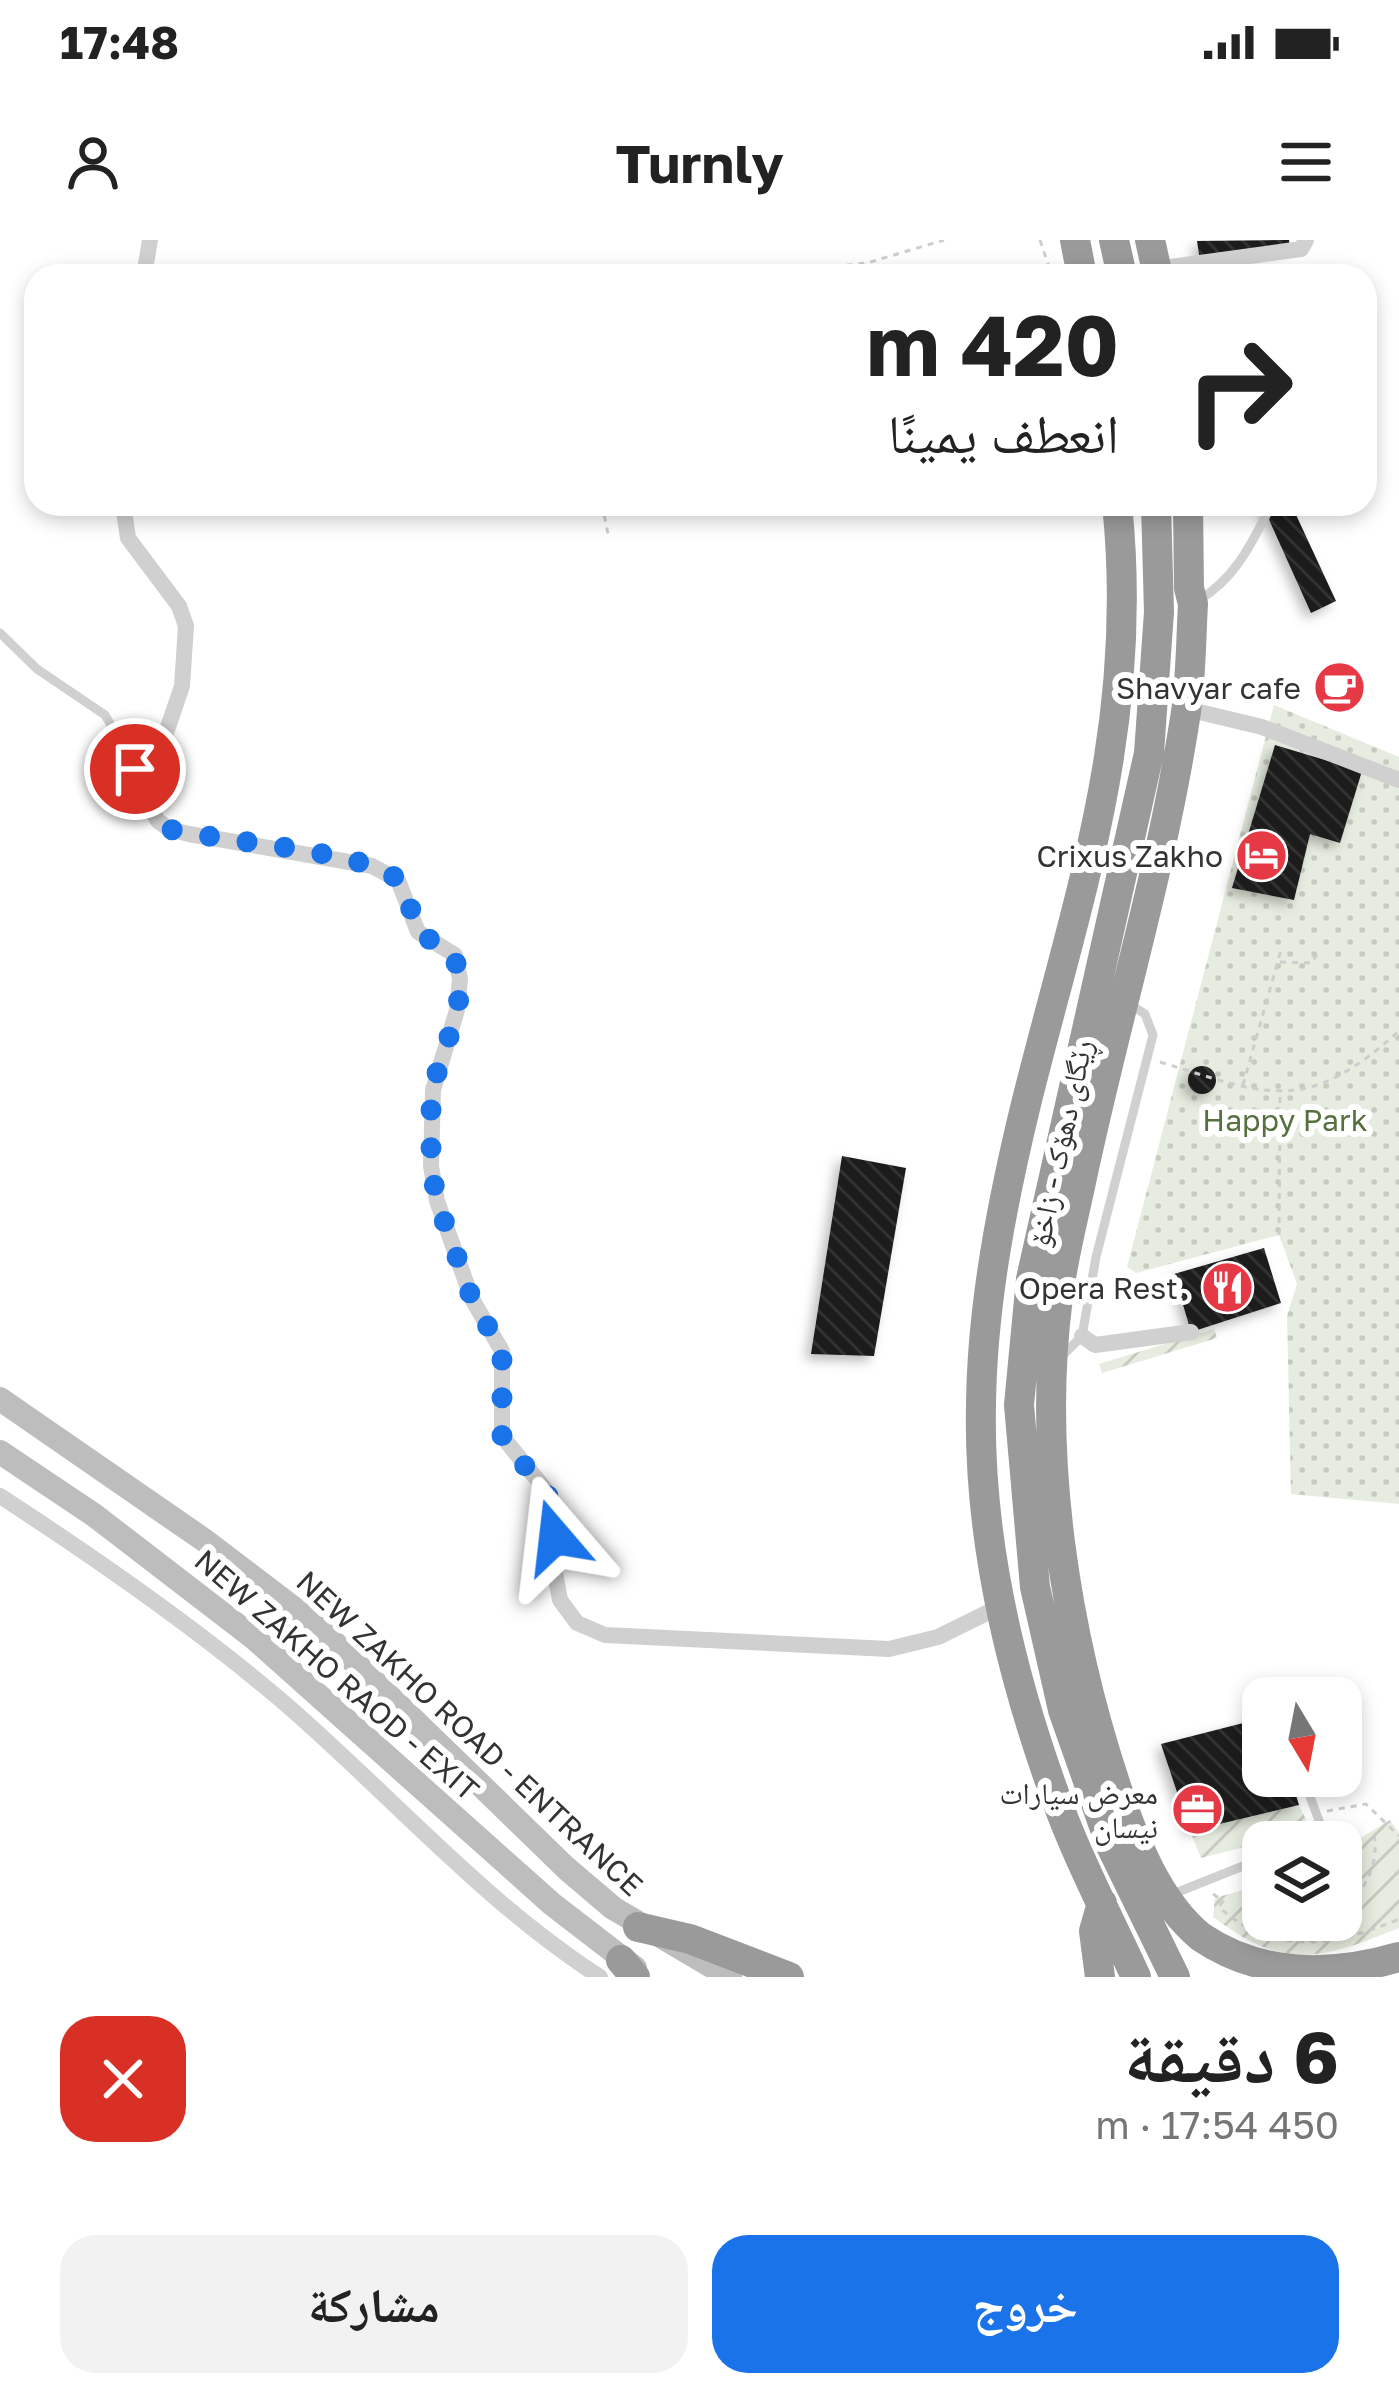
<!DOCTYPE html>
<html lang="ar">
<meta charset="utf-8">
<style>
:root{--surface:#fff;--page:#f2f2f2;--text:#222;--muted:#767676;--accent:#1a73e8}
body{margin:0;font-family:"Golos Text","Noto Naskh Arabic",sans-serif;background:var(--page);color:var(--text);direction:rtl;height:100vh;display:flex;flex-direction:column;font-size:45px;white-space:nowrap}
*{box-sizing:border-box;margin:0}
p{font-size:39px;color:var(--muted)}
.icon{flex:none;width:66px;height:66px;fill:none;stroke:currentColor;stroke-width:2;stroke-linecap:round;stroke-linejoin:round}
.map{position:relative;height:1737px;overflow:hidden;direction:ltr}
.drawer{display:flex;flex-direction:column;background:var(--surface);flex:1}
.drawer>*{flex:none}
.guide{position:absolute;left:24px;top:24px;width:1353px;height:252px;border-radius:36px;box-shadow:0 6px 18px #0003;direction:rtl;background:#fff;color:var(--text);overflow:hidden}
.needle{width:78px;rotate:170deg}
.controls{position:absolute;left:1242px;top:1437px;display:grid;gap:24px}
.controls a{display:grid;place-items:center;width:120px;height:120px;border-radius:24px;background:var(--surface);box-shadow:0 6px 18px #0003;font-size:60px}
.pin{position:absolute;display:grid;place-items:center;width:102px;height:102px;color:#fff;margin:-51px;border:6px solid #fff;border-radius:50%;box-shadow:0 3px 12px #0007}
.me{position:absolute;width:132px;margin:-66px;rotate:343deg;stroke-linejoin:round;filter:drop-shadow(0 0 9px #0008)}
.turn{display:flex;align-items:center;gap:42px;height:252px;padding:0 60px;font-size:54px}
.turn .icon{width:156px;height:156px;stroke-width:2.5}
.turn b{display:block;font-size:84px;line-height:102px}
.round{display:grid;place-items:center;flex:none;width:126px;height:126px;border-radius:36px;background:var(--page)}
.headline{display:flex;align-items:center;justify-content:space-between;height:204px;padding:0 60px}
h1{font-size:72px;font-weight:700;line-height:90px}
.primary-button{display:flex;gap:24px;margin-top:auto;padding:24px 60px}
.primary-button a{flex:1;height:138px;border-radius:36px;background:var(--accent);color:#fff;font-size:48px;font-weight:700;line-height:138px;text-align:center}
.primary-button a+a{background:var(--page);color:var(--text)}
.status{display:flex;justify-content:space-between;align-items:center;height:84px;padding:0 60px;background:var(--surface);direction:ltr}
.status svg{height:33px;fill:currentColor}
header{display:flex;justify-content:space-between;align-items:center;height:156px;padding:0 60px;background:var(--surface);font-size:54px;font-weight:700}
.map>svg:first-child{display:block}
.park{fill:url(#park-dots)}
.garden{fill:url(#garden-furrows)}
.building{fill:url(#building-back-hatch);filter:url(#shadow)}
.lines{fill:none;stroke-linecap:round;stroke-linejoin:round}
.path{stroke:#cdcdcd;stroke-width:3;stroke-dasharray:6 6;stroke-linecap:butt}
.service{stroke:#d0d0d0;stroke-width:9}
.minor{stroke:#d0d0d0;stroke-width:16}
.secondary{stroke:#bdbdbd;stroke-width:24}
.motorway{stroke:#9a9a9a;stroke-width:30}
.route{stroke:#1a73e8;stroke-width:21;stroke-dasharray:0 37.8}
.labels{text-anchor:middle;dominant-baseline:central;stroke-width:12;stroke-linejoin:round;paint-order:stroke}
.poi-label{font-size:30px;fill:#333;stroke:#fff;text-anchor:end}
.park-label{font-size:30px;fill:#56703f;stroke:#fff}
.street-label{font-size:30px;fill:#333;stroke:#fff}
</style>
<div class="status"><b>17:48</b><svg viewBox="0 0 49 12"><path d="M0 12V9h3v3zM5 12V6h3v6zM10 12V3h3v9zM15 12V0h3v12zM26 1h20v11H26zM47 4h2v5h-2z"/></svg></div>
<header><svg class="icon" aria-label="menu" viewBox="0 0 24 24"><path d="M4 6h16M4 12h16M4 18h16"/></svg>Turnly<svg class="icon" aria-label="person" viewBox="0 0 24 24"><circle cx="12" cy="8" r="4"/><path d="M4 21q1-7 8-7t8 7"/></svg></header>
<div class="map">
<svg width="1399" height="1737" viewBox="0 0 1399 1737">
<defs>
<pattern id="park-dots" width="8" height="8" patternUnits="userSpaceOnUse" patternTransform="scale(3)"><rect width="8" height="8" fill="#e6ecdf"/><path d="M2 2h.1M6 6h.1" fill="none" stroke="#c6cbc0" stroke-width="1.8" stroke-linecap="round"/></pattern>
<pattern id="garden-furrows" width="10" height="10" patternUnits="userSpaceOnUse" patternTransform="scale(3)"><rect width="10" height="10" fill="#e6ecdf"/><path d="M-1 1l2-2M0 10L10 0M9 11l2-2" fill="none" stroke="#c6cbc0"/></pattern>
<pattern id="building-back-hatch" width="6" height="6" patternUnits="userSpaceOnUse" patternTransform="scale(3)"><rect width="6" height="6" fill="#1a1a1a"/><path d="M-1 5l2 2M0 0l6 6M5-1l2 2" fill="none" stroke="#333"/></pattern>
<filter id="shadow"><feDropShadow dx="-5.5" dy="5.5" stdDeviation="6" flood-color="#0004"/></filter>
</defs>
<rect width="100%" height="100%" fill="#fff"/>
<path class="park" d="M1274,465L1399,517V1264L1291,1254L1287,1076L1297,1044L1279,995L1136,1033L1127,1027Z"/>
<path class="garden" d="M1214,1089L1217,1098L1102,1133L1099,1124Z
M1299,1565L1311,1590L1201,1618L1190,1591Z
M1390,1580L1399,1593V1688C1319,1720 1286,1732 1213,1677L1215,1658L1263,1644V1680H1341V1610Z"/>
<path class="building" d="M1289,0L1290,8L1200,21L1197,1Z
M1262,264H1291L1336,361L1311,373Z
M1275,505L1362,531L1340,603L1310,594L1294,660L1232,648Z
M1188 840a14 14 0 1 1 28 0a14 14 0 1 1-28 0Z
M842,916L906,928L874,1116L811,1114Z
M1264,1008L1281,1063L1191,1092L1174,1034Z
M1263,1478V1536H1290L1299,1565L1190,1591L1161,1504Z"/>
<g class="lines">
<path class="path" d="M1040,0L1052,36
M751,36L867,23L944,0
M602,264L609,299
M1280,722L1312,723L1318,712
M1160,822C1270,856 1306,875 1399,791
M1243,845L1281,710
M1279,995L1280,854
M1327,1571L1366,1564L1399,1596
M1245,1644L1263,1669
M1341,1646L1354,1658
M1213,1654L1223,1661L1219,1667C1273,1717 1336,1706 1399,1679
M1341,1675C1362,1653 1380,1626 1374,1595
M1279,1680L1314,1703
M1323,1702L1337,1680"/>
<path class="service" d="M1199,360C1237,337 1252,302 1272,264
M0,393L37,429L105,475L147,546
M1063,1115L1082,1096L1096,1017L1153,795L1145,774L1128,763
M1303,1602L1314,1597L1321,1586L1305,1543
M1173,1654L1263,1618"/>
<path class="minor" d="M1156,29L1301,9L1306,0
M144,36L150,0
M123,264L128,298L179,366L186,386L182,446L148,546V564L158,581L169,589L189,594L372,626L398,640L418,692L455,715L460,739L457,770L433,850L431,926L437,961L472,1059L502,1111V1196L544,1248L552,1265L556,1286L553,1322L560,1360L577,1383L605,1395L889,1409L938,1397L1001,1366
M1187,469L1262,487L1399,540
M1082,1096L1095,1105L1191,1092
M0,1256C97,1319 194,1386 282,1461C388,1552 482,1661 600,1737"/>
<path class="secondary" d="M0,1159L204,1300L317,1386L566,1628L613,1668L730,1737
M0,1212L94,1275L254,1398L552,1664L635,1728"/>
<path class="motorway" d="M1075,0L1082,36
M1114,0L1122,36
M1150,0L1158,36
M1117,264C1140,484 1079,653 1027,860C1003,958 982,1064 981,1165C978,1302 1013,1444 1061,1572C1082,1628 1111,1682 1136,1737
M1156,264L1159,372L1149,513L1031,1039L1019,1165L1035,1347L1063,1470L1111,1606L1175,1737
M1188,264L1189,348L1193,364C1191,399 1191,437 1186,472C1162,631 1114,785 1081,942C1073,980 1063,1018 1058,1057C1037,1217 1066,1397 1117,1549C1134,1600 1158,1662 1201,1697C1260,1737 1331,1737 1399,1717
M638,1687L690,1699L789,1737
M621,1720L635,1737
M1100,1737L1094,1691L1102,1663"/>
</g>
<g class="lines">
<path class="route" d="M135,529L148,546V564L169,589C216,601 369,611 398,640C411,653 410,677 418,692L454,715L460,739L458,770L436,836L431,866V926L437,961L472,1059L502,1111V1196L548,1256L555,1276V1297"/>
</g>
<defs>
<symbol id="cafe-disc" viewBox="-11 -11 22 22"><circle r="9.5" fill="#e63946" stroke="#fff"/><path d="M-5.5-4.5H6V0H3Q3 3.5 0 3.5H-2.5Q-5.5 3.5-5.5 0ZM3-3.2v2h1.7v-2ZM-6 4.5H4V6H-6Z" fill="#fff"/></symbol>
<symbol id="hotel-disc" viewBox="-11 -11 22 22"><circle r="9.5" fill="#e63946" stroke="#fff"/><path d="M-6-4.5h1.5V1H6V5H4.5V3h-9V5H-6ZM-4 0a1.8 1.8 0 1 1 3.6 0ZM.5 0V-2.5h3Q6-2.5 6 0Z" fill="#fff"/></symbol>
<symbol id="restaurant-disc" viewBox="-11 -11 22 22"><circle r="9.5" fill="#e63946" stroke="#fff"/><path d="M-5-6h1v4h1v-4h1v4h1v-4h1v5L-1.5 .5V6h-2V.5L-5-1ZM5-6V6H3V1.5H1.5Q1.5-4 5-6Z" fill="#fff"/></symbol>
<symbol id="office-disc" viewBox="-11 -11 22 22"><circle r="9.5" fill="#e63946" stroke="#fff"/><path d="M-6-3h4V-5.5h4V-3h4V5H-6ZM-1-4.5V-3h2v-1.5ZM-6 0V1H6V0Z" fill="#fff"/></symbol>
</defs>
<g fill-rule="evenodd">
<use href="#cafe-disc" x="1310" y="418" width="59" height="59"/>
<use href="#hotel-disc" x="1232" y="586" width="59" height="59"/>
<use href="#restaurant-disc" x="1198" y="1018" width="59" height="59"/>
<use href="#office-disc" x="1168" y="1540" width="59" height="59"/>
</g>
<g class="labels">
<g class="poi-label">
<text x="1301" y="448">Shavyar cafe</text>
<text x="1223" y="616">Crixus Zakho</text>
<text x="1188" y="1048">Opera Rest.</text>
<text x="1158" y="1553">معرض سيارات<tspan x="1158" dy="34">نيسان</tspan></text>
</g>
<g class="park-label">
<text x="1285" y="880">Happy Park</text>
</g>
<g class="street-label">
<text transform="translate(1060 903) rotate(-78)">ڕێگای دهۆک - زاخۆ</text>
<text transform="translate(337 1435) rotate(41)">NEW ZAKHO RAOD - EXIT</text>
<text transform="translate(470 1493) rotate(43)">NEW ZAKHO ROAD - ENTRANCE</text>
</g>
</g>
</svg>
<div class="controls">
<a><svg class="needle" viewBox="-14 -14 28 28"><path d="M0-13l5 13h-10z" fill="#e53935"/><path d="M0 13l5-13h-10z" fill="#767676"/></svg></a>
<a><svg class="icon" aria-label="layers" viewBox="0 0 24 24"><path d="M12 4l9 5-9 5-9-5zM3 14l9 5 9-5"/></svg></a>
</div>
<div class="pin" style="left:135px;top:529px;background:#d93025"><svg class="icon" aria-label="arrive" viewBox="0 0 24 24"><path d="M6 21V4h12l-3 4 3 4H6"/></svg></div>
<svg class="me" style="left:555px;top:1297px" viewBox="-20 -20 40 40"><path d="M0-17L14 15 0 8-14 15z" fill="#1a73e8" stroke="#fff" stroke-width="4"/></svg>
<div class="guide">
<div class="turn"><svg class="icon" aria-label="right" viewBox="0 0 24 24"><path d="M7 20v-9h11M14 6l5 5-5 5"/></svg><div><b>420 m</b>انعطف يمينًا</div></div>
</div>
</div>
<section class="drawer">
<div class="headline"><div><h1>6 دقيقة</h1><p>450 m · 17:54</p></div><a class="round" style="background:#d93025;color:#fff"><svg class="icon" aria-label="close" viewBox="0 0 24 24"><path d="M6 6l12 12M18 6L6 18"/></svg></a></div>
<div class="primary-button"><a>خروج</a><a>مشاركة</a></div>
</section>
